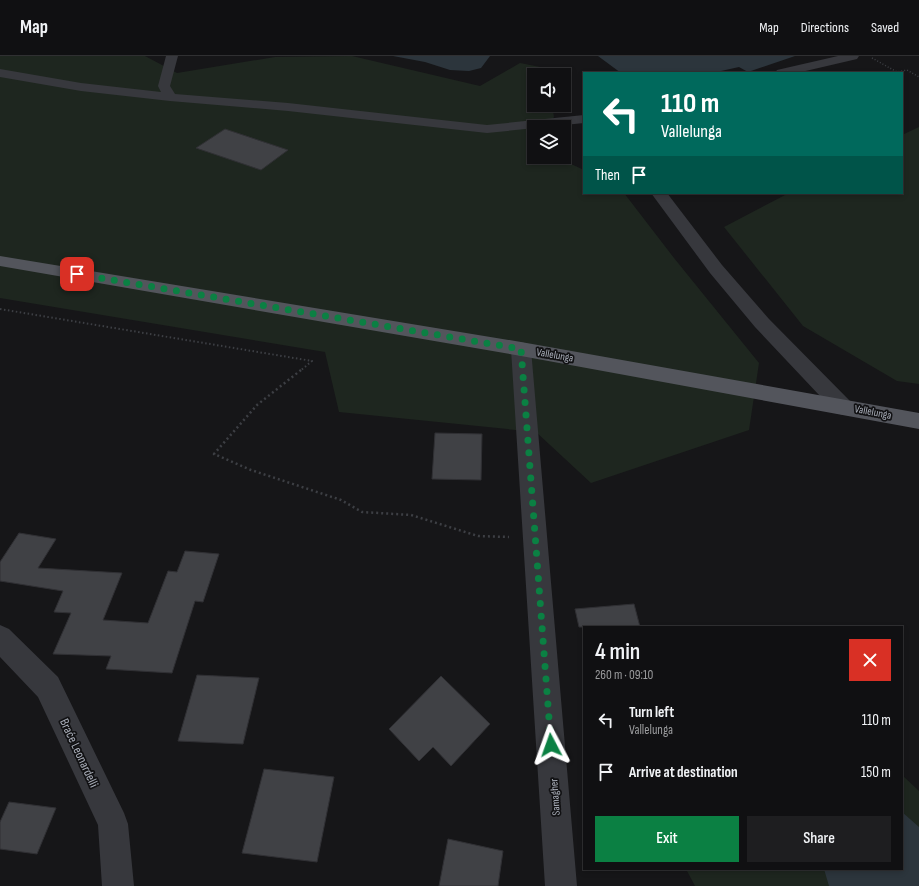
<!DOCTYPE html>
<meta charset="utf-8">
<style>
:root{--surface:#101012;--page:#1e1e20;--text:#f1f3f6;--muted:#9c9d9f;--line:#303032;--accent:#0b8043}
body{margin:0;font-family:"Sofia Sans Condensed",sans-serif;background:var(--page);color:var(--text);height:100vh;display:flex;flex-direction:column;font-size:15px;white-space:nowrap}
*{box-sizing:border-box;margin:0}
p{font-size:13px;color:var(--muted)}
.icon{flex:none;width:22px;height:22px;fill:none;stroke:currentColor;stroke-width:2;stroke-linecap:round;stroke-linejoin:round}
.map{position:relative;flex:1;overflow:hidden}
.panel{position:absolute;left:583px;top:570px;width:320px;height:244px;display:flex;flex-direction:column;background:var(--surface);border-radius:0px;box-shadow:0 2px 6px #0003,0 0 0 1px var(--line)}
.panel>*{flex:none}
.guide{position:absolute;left:583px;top:16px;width:320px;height:122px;border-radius:0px;box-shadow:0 2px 6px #0003,0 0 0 1px var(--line);background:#00695c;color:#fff;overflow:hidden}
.buttons{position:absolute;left:527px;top:12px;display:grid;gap:8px}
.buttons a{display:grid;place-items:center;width:44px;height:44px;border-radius:0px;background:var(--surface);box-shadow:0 2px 6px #0003,0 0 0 1px var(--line);font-size:20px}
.pin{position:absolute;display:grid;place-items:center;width:34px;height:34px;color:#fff;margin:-17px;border-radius:8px;box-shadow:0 2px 6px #0006}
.me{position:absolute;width:44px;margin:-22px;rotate:356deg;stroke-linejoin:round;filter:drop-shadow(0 0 3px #0008)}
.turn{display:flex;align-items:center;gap:14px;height:84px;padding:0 12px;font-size:18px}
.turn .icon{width:52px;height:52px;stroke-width:2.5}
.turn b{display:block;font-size:28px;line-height:34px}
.then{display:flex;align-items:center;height:38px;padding:0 12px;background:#0003;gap:8px;font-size:15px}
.round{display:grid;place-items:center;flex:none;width:42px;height:42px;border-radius:0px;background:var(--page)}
.summary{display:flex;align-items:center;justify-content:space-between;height:68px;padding:0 12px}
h1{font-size:24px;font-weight:600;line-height:30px}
.primary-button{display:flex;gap:8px;margin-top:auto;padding:8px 12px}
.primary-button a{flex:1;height:46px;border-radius:0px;background:var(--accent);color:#fff;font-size:16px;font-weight:600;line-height:46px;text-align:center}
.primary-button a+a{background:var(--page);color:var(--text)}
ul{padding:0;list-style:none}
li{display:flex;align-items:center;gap:12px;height:52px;padding:0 12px}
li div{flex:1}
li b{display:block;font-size:15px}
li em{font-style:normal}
header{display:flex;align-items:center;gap:24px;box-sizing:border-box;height:56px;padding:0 20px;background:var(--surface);border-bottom:1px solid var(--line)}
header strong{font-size:19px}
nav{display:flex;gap:22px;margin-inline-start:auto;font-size:14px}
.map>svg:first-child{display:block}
.green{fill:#1e261f}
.water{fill:#2c353c}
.building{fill:#404145;stroke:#303034}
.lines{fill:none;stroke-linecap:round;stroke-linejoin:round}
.path-far2{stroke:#3d3f44;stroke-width:1.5;stroke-dasharray:1 2;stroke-linecap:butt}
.path-far1{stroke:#3d3f44;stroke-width:2;stroke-dasharray:1.5 2.5;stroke-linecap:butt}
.path{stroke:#3d3f44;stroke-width:2.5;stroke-dasharray:2 3;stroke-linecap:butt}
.minor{fill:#37383d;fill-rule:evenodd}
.major{fill:#53555c;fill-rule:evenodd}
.route{stroke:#0b8043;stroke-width:7;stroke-dasharray:0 12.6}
.labels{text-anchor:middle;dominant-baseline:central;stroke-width:3.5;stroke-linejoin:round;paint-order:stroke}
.street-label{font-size:11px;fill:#a8adb8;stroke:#111113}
.near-street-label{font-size:13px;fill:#a8adb8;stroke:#111113}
</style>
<header>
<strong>Map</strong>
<nav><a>Map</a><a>Directions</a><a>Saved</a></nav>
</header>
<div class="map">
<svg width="919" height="830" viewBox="0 0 919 830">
<rect width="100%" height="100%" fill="#161618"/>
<path class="green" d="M0,0H145L177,17L275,1L352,0L480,30L520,7L545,12L546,19H534V49H552L554,61L547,71H534V101H556L584,114V137H624L674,202L759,307L749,374L591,427L536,376L339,356L325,296L0,242Z
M919,71V328L897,325L803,270L724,171L789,137H902V79Z
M902,719L919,735V830H695L686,813H902Z"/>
<path class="water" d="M393,0H490L481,12L469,15L450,14L425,6Z
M598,0H795L748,16L739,11L712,17H621Z
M902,756L919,771V830H829L824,813H902Z"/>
<path class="building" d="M225,73L288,94L261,114L196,92Z
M435,377L482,378L481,424L432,423Z
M19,477L56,483L38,512L122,517L103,564L148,567L168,515L177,516L185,495L219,498L203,546L195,545L172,617L106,613L111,600L53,598L71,557L54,556L63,535L0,525V506Z
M634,548L640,571H579L575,553Z
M197,619L259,622L243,688L178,685Z
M441,620L490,668L451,710L433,691L419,705L389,673Z
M264,713L334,721L317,806L242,797Z
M9,746L56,752L37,798L0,793V766Z
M448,783L503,795L498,830H439Z"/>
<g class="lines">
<path class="path-far2" d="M872,2L897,16L907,14L919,21"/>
<path class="path-far1" d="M0,253L312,305L300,315"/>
<path class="path" d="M301,314L257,349L214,398L251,414L341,444L362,456L411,459L478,480L509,481"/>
<path class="minor" d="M166,0H178L170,30L175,38L288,47L487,69L584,59V67L487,77L288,55L170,45L81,35L0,21V13L81,27L161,36L158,30Z
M838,0H859L857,3L797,17H775L777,14Z
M651,137H667L722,209L769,263L850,345L853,351L850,357L843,359L836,357L755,271L710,217Z
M521,286L528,288L531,293L577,830H545L511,293L514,288Z
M0,569L9,573L58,621L124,757L128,768L134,830H102L98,769L38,641L0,601Z"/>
<path class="major" d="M0,200L521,286L919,357V373L521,300L0,210Z"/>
</g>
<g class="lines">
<path class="route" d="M77,218L521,293L551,689"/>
</g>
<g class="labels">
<g class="street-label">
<text transform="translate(555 299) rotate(10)">Vallelunga</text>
<text transform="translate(873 356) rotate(11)">Vallelunga</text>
<text transform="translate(555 741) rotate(-94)">Samagher</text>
</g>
<g class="near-street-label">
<text transform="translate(79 697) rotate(65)">Braće Leonardelli</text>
</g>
</g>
</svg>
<div class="buttons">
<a><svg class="icon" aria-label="sound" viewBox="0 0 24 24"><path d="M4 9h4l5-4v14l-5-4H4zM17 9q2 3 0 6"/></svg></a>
<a><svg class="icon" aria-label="layers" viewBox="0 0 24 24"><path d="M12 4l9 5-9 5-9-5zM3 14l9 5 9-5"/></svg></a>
</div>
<div class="pin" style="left:77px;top:218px;background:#d93025"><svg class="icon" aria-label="arrive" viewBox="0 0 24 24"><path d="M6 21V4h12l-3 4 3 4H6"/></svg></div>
<svg class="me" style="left:551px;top:689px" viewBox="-20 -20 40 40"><path d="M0-17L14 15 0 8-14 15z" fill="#0b8043" stroke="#fff" stroke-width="4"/></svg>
<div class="guide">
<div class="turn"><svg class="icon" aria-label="left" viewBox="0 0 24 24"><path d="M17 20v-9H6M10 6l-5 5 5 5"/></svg><div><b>110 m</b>Vallelunga</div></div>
<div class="then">Then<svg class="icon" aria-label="arrive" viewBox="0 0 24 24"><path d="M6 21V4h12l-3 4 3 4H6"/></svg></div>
</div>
<section class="panel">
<div class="summary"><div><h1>4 min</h1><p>260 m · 09:10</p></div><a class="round" style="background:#d93025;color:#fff"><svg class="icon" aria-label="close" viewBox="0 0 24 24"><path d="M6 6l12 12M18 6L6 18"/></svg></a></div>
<ul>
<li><svg class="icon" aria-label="left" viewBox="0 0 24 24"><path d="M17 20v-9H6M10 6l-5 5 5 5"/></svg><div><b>Turn left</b><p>Vallelunga</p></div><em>110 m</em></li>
<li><svg class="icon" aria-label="arrive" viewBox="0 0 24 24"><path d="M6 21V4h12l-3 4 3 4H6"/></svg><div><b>Arrive at destination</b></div><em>150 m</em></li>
</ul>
<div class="primary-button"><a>Exit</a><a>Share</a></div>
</section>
</div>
